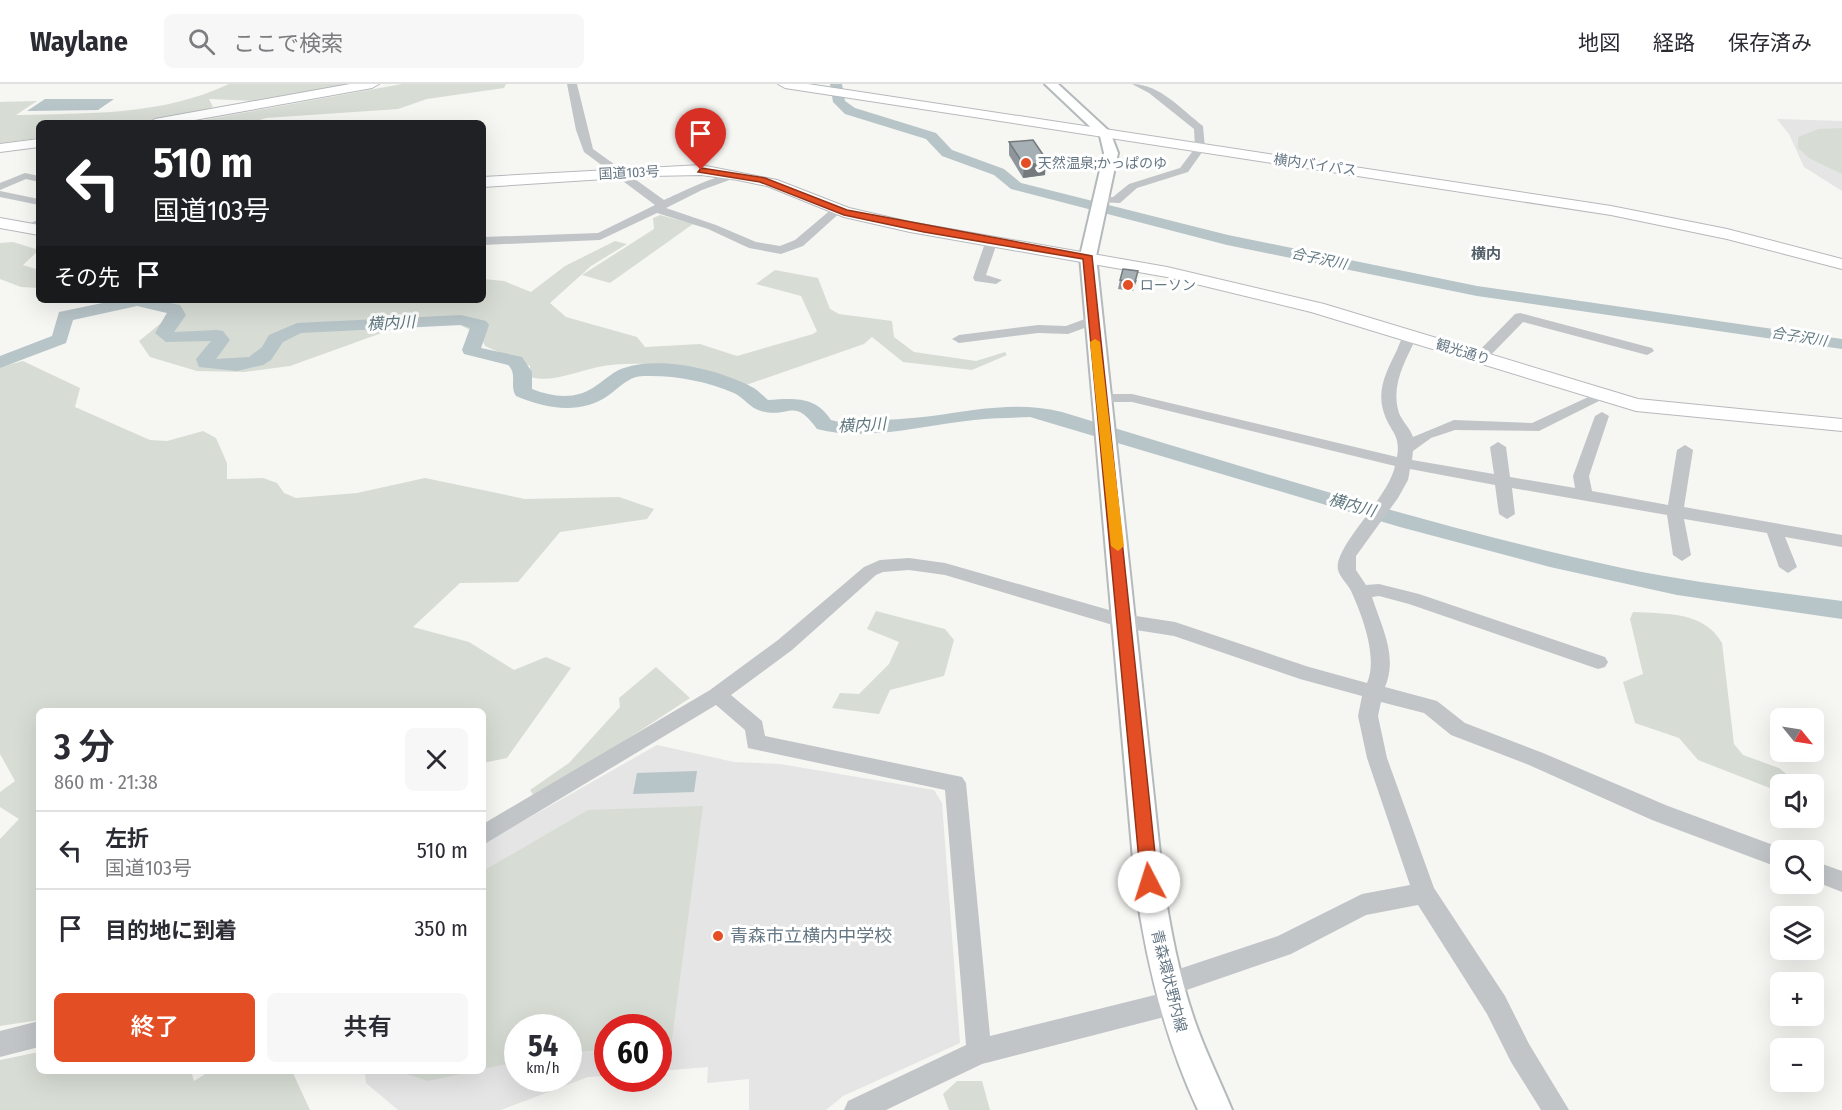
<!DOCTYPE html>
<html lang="ja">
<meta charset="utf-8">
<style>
:root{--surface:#fff;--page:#f7f7f7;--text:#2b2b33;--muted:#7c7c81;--line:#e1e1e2;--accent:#e44e24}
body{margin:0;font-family:"Fira Sans Condensed","Noto Sans JP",sans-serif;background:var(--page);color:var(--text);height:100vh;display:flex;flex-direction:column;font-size:22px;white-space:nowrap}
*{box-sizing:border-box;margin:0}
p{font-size:20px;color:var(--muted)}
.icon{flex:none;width:33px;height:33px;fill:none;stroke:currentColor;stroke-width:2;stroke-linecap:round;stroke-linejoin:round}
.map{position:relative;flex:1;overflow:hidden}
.drawer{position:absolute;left:36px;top:624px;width:450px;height:366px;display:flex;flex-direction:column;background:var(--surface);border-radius:9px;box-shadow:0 6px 24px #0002}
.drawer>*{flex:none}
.top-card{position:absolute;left:36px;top:36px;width:450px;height:183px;border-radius:9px;box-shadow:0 6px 24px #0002;background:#202124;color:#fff;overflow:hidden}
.needle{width:39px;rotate:120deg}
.controls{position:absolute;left:1770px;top:624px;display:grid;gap:12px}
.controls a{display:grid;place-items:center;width:54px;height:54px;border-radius:9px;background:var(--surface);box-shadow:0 6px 24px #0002;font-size:30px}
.speed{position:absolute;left:504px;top:930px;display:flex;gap:12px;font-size:30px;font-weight:700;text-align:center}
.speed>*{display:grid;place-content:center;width:78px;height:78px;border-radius:50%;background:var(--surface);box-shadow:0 6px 24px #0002;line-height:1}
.speed small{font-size:15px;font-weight:400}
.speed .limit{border:9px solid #d22;background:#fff;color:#111}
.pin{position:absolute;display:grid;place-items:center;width:51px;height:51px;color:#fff;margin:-62px -26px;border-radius:50% 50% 50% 0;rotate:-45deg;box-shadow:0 0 6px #0007}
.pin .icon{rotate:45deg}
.me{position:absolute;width:66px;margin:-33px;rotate:355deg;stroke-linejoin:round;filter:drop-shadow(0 0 4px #0008)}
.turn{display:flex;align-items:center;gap:21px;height:126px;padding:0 18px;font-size:27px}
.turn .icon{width:78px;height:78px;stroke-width:2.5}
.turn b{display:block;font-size:42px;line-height:51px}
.then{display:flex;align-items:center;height:57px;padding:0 18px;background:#0003;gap:12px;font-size:22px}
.round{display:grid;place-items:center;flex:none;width:63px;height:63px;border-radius:9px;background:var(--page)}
.headline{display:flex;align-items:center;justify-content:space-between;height:102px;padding:0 18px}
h1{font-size:36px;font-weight:600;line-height:45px}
.button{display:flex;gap:12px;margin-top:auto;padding:12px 18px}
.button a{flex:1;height:69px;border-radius:9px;background:var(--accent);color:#fff;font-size:24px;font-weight:600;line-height:69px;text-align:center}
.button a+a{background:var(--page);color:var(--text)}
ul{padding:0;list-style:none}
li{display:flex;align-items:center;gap:18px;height:78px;padding:0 18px;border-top:2px solid var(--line)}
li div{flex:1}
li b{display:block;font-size:22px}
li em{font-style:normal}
header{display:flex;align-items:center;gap:36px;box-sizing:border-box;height:84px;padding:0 30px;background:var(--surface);border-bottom:2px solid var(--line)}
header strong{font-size:28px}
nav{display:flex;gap:33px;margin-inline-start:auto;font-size:21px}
.search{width:420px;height:54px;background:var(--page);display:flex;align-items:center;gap:15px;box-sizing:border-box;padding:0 21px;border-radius:9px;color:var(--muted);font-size:22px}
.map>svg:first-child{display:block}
.built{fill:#e4e5e4;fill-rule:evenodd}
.green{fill:#d7ddd4}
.water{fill:#b7c4c8}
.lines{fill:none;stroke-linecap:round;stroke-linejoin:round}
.river{fill:#b7c4c8;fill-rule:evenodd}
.major-casing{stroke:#b4b9bc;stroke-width:4}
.highway-casing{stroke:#b6b9bc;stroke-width:2}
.minor{fill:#c1c5c8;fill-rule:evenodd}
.major{fill:#fff;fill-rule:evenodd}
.highway{fill:#fff;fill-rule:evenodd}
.wall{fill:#8f969b}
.shaded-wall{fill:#747a7e}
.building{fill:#a6afb4;stroke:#747a7e;stroke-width:1.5}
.route{fill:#e44e24;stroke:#943317;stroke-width:1.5}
.slow{fill:#f59e0b}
.poi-dot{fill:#e44e24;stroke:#fff;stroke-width:2}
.labels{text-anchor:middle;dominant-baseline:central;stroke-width:6;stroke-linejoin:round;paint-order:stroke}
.far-poi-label{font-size:14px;fill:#657784;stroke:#fff;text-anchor:start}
.far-street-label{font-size:14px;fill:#657784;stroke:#fff}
.far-water-label{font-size:14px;font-style:italic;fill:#607880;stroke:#fff}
.far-quarter-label{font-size:15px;font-weight:bold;fill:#536069;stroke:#fff}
.street-label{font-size:15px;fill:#657784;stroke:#fff}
.water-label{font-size:16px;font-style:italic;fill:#607880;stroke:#fff}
.near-poi-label{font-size:18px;fill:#657784;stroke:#fff;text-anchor:start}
</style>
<header>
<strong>Waylane</strong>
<div class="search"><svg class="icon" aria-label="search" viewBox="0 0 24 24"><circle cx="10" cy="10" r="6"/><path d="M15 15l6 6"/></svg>ここで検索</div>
<nav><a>地図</a><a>経路</a><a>保存済み</a></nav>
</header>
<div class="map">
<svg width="1842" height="1026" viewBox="0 0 1842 1026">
<rect width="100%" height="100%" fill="#f6f6f3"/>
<path class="built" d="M1777,35L1842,37V107L1804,83L1789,50Z
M657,661L734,678L780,680L934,706L942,719L960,959L843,1012L826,1026H749V995L707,999L708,983L659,987L658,944H608L607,992L588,993L501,1026H398L366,999L365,987H483V760ZM518,944H568V994H518Z"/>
<path class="green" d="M229,0H351L259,17L209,15L213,23C157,41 98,39 39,39V54L0,59V18L37,17L16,31C89,29 161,32 229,0Z
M402,0H506L504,4L427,15L398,25L266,34L251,39H187Z
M1842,44V90L1809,74L1798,64V53L1819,45Z
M660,131L693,140L610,199L582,191L654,145L653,134Z
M615,157L627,160L591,182L550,219L566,233L637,253L645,263L700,260L737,272L813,250L817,247L801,212L756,200L775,186L818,194L830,225L839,230L892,237L894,253L914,268L976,277L1005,268L1007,271L972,286L903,278L872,253L864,260L743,302C701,284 643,274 598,283C575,288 552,299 530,293V282L485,262L480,251L460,241H404L290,282L244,288L197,287L150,273L139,257L171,231L169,220L150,216H483V195L504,197L531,208L565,182Z
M13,158L39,166L23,181L39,186V204L21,203L0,195V159Z
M23,277L80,304L75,323L150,356L167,357L203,347L216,354L227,379V395L263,394L277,399L284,409L296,414L357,409L425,394L525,415L619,413L654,425L647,435L560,448L518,498L460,499L413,543L469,558L514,586L546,573L571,584L507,674L483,679V627H39V936L0,942V755L19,735L0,723V708L15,697L0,670V283Z
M876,527L945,545L954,556L944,592L890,606L879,630L832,624L840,609L859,610L889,580L899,558L867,545Z
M1633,528C1666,530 1704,527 1722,559L1734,660L1743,671L1779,684L1795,697V700H1780V708L1698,676L1679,654L1635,639L1623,598L1643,590L1630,535Z
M656,583L690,614L536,715L530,706L569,679L620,623L619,614Z
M703,722L671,962L659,963L658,944H608L607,966L569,968L568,944H518L517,978L483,985V787L588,726Z
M39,968V987H191L194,997L210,987H292L310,1026H0V976Z
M398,987H475L428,997Z
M957,997H982L990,1026H949L943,1010Z"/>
<path class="water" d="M45,15H114L98,26L27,27Z
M697,687L694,708L633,710L637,689Z"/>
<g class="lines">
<path class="river" d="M830,0H842L845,17L855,24L936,49L952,66L1004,85L1021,99L1228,151L1477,202L1842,255V265L1477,212L1227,161L1011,105L994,91L942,72L926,55L845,30L833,18Z
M117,216H156L180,221L186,231L174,248L217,246L223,247L230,256L216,275L249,273L262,263L269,251L297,239L461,231L486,237L489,241L481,264L522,273L532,288V305C555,314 577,316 597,301C606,295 614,287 624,284C661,272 716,285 750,302C757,305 762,311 768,316C794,314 816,312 831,336L839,338C870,336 902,336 932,332C977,326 1017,317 1062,328C1247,384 1432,443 1622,484C1695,499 1768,507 1842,517V535L1677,511L1550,483L1400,443L1030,333C1011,334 993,334 974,336C923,341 868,358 817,345C793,312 790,335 761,327C750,324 744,314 734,309C707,297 674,291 644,292C629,292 620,303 609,311C581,331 546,325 516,312C509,302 518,290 508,281L464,270L462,266L470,244L461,241L301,249L283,258L271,276L263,281L237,287L199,283L196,275L211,257L166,258L155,249L167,229L137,222L73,236L66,259L0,284V272L52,252L59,228Z"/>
<defs>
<path id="major" d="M1045,0H1058L1110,48L1118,69L1096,172L1163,798C1171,848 1180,898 1198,946C1208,973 1221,999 1232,1026H1198C1164,953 1146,878 1135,798L1080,172L1104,69L1100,52Z"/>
<path id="highway" d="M350,0H379L372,4L178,39H148L155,35Z
M778,0H808L1611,122L1727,145L1842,175V185L1727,155L1611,131L785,4Z
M39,55V63L0,68V60Z
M701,81L777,96L849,124L910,138L1167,183L1324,220L1638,315L1842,335V347L1636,327L1311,228L1167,193L910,148L844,133L767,102L738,96L701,91L651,92L483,103V93Z
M0,134L39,141V151L0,144Z"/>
</defs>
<use href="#major" class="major-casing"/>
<use href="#highway" class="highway-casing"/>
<path class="minor" d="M567,0H577L593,65L664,116C678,110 732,82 743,91L702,106L666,124L716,141L756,158L780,162L795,156L833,124L843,126L803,162L781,170L749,164L708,145L657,129L600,156L483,161V153L598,149L655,121L584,68L576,46Z
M1132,0C1160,0 1182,26 1203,42L1205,64L1188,88L1137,104L1120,119L1096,118V114L1113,113L1129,100L1180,84L1195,64L1194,45L1149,9Z
M340,36H355L360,39H335Z
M25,89L39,92V98L26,95L0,106V99Z
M0,107L39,115V121L0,113Z
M39,135V143L27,148L21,144Z
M992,152L998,156L986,191L1002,196L996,200L975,197L973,194L986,156Z
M1520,229L1652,264L1654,267L1647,271L1523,238L1485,277H1475V271L1515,230Z
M1093,232L1100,236L1098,239L1068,250L1038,249L959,259L952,255L959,251L1038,241L1066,242Z
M1410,248L1417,252C1406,276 1390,301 1399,329C1402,337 1410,344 1413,353L1454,336L1532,339L1597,309H1607L1609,312L1539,347L1455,346L1431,354L1413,367L1412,376L1494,390L1490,363L1498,358L1506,363L1510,393L1575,404L1573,392L1595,332L1602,328L1609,332L1589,392L1592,407L1668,421L1677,366L1685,361L1693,366L1684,423L1842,451V463L1785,453L1797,483L1788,489L1779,483L1767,449L1684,435L1691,471L1682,477L1673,471L1667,431L1512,404L1515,430L1507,435L1499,430L1495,401L1410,385L1408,396L1398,414L1356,472V486L1366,501L1379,500L1419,510L1605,573L1608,578L1605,583L1598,585L1409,520L1379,512L1372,513C1382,544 1398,572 1385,603L1437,617L1465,639L1543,669L1668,722L1787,766H1780V784L1652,736L1529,681L1451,651L1424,629L1381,618L1378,632L1387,674L1434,804L1505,912L1529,960L1569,1026H1541L1511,978L1487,930L1418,821L1366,831L1291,870L1178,909L1184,919L1181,928L1172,931L982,980L886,1026H844L848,1017L966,961L945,706L748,664L745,646L716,621L483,761V740L710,606L778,556L864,483L880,476L909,474L945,479L1123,530L1175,538L1309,583L1367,599C1378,574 1363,534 1352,509C1349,501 1340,494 1338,486C1333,463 1388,415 1395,382L1132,318H1101L1094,314L1101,310H1132L1397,373C1401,350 1390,348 1384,329C1376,306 1387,286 1397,266C1400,259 1402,250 1410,248ZM909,486L945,491L1123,544L1174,552L1300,595L1362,612L1358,632L1367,674L1410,801L1362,810L1278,852L1158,892L1155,901L1159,910L990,952L966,699L962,693L765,652L762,637L731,611L792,566L876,491L883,488Z
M1814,777L1842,787V808L1814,797Z
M39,937V963L0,973V947Z"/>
<use href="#major" class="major"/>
<use href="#highway" class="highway"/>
</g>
<path class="wall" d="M1009,58L1045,91L1023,94L1009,71Z
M1120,196H1137L1133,207L1118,205Z"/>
<path class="shaded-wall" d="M1046,79L1045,91L1023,94L1024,81Z"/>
<path class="building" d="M1033,56L1046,75V79L1024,81L1009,58Z
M1123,185L1138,187L1135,198L1120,196Z"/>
<path class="route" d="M701,84L765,94L847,126L1092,172L1158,798L1155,804L1149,806L1143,804L1141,798L1083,175L924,148L844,131L760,98L698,88Z"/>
<path class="slow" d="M1095,255L1100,258L1124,462L1118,467L1111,462L1090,258Z"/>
<g class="poi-dot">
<circle cx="1026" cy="79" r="6"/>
<circle cx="1128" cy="201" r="6"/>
<circle cx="718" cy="852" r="6"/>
</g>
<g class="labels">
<g class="far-poi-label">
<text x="1038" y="79">天然温泉;かっぱのゆ</text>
<text x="1140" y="201">ローソン</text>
</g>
<g class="far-street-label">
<text transform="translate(1315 81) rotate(8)">横内バイパス</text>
<text transform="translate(629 89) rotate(-3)">国道103号</text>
<text transform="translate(1463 268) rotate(17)">観光通り</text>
</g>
<g class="far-water-label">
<text transform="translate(1319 175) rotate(12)">合子沢川</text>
<text transform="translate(1799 253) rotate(9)">合子沢川</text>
</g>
<g class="far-quarter-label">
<text x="1486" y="170">横内</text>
</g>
<g class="street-label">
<text transform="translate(1169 897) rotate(76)">青森環状野内線</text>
</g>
<g class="water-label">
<text transform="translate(391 239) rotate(-3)">横内川</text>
<text transform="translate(862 341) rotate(-3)">横内川</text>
<text transform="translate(1352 421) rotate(15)">横内川</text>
</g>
<g class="near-poi-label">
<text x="730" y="852">青森市立横内中学校</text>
</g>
</g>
</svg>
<div class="controls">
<a><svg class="needle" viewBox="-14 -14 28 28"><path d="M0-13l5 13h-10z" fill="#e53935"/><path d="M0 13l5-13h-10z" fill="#7c7c81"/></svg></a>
<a><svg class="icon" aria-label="sound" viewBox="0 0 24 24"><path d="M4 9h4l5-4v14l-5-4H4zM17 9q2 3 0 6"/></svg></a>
<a><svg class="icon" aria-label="search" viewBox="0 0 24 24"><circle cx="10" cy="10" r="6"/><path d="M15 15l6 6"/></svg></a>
<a><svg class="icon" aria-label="layers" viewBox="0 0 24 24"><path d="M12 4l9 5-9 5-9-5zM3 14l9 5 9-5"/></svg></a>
<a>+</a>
<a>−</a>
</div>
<div class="speed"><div>54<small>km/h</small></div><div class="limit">60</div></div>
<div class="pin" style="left:701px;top:86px;background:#d93025"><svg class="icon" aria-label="arrive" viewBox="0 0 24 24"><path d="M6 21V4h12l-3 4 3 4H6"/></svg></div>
<svg class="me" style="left:1149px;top:798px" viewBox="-20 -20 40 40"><circle r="19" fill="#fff"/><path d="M0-13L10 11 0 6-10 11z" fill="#e44e24"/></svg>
<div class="top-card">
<div class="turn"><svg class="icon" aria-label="left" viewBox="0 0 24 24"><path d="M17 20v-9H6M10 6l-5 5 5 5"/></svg><div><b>510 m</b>国道103号</div></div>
<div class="then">その先<svg class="icon" aria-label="arrive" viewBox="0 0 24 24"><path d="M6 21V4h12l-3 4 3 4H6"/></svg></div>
</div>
<section class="drawer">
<div class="headline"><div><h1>3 分</h1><p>860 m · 21:38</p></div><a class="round"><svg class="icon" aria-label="close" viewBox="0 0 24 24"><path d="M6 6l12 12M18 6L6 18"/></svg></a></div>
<ul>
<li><svg class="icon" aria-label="left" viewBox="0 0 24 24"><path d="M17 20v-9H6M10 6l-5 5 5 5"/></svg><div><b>左折</b><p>国道103号</p></div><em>510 m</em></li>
<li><svg class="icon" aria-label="arrive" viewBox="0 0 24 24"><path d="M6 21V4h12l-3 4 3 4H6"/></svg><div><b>目的地に到着</b></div><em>350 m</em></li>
</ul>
<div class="button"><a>終了</a><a>共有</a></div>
</section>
</div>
